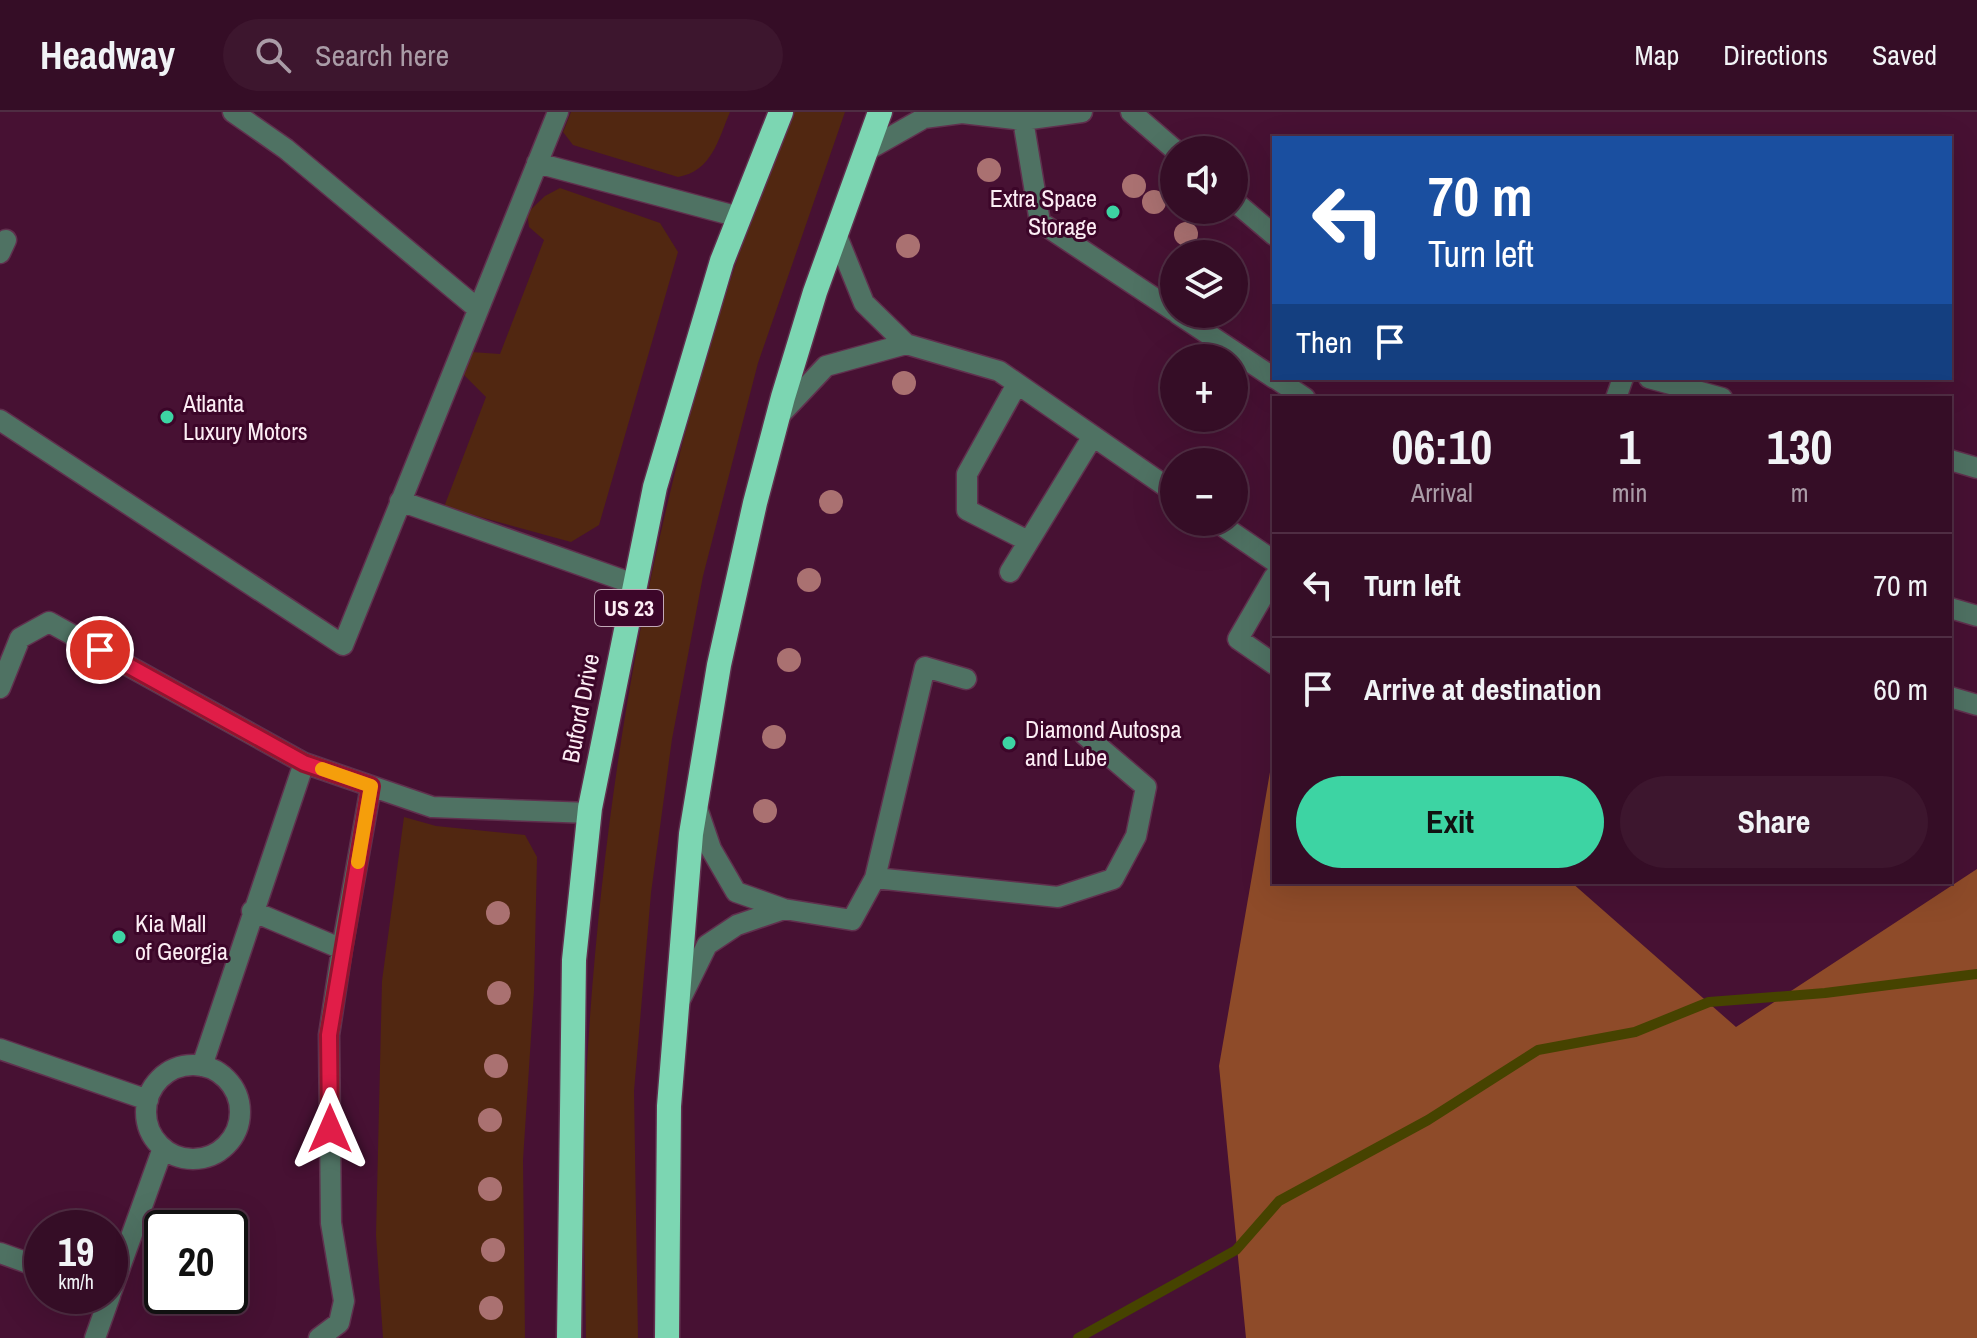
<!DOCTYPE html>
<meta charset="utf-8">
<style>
:root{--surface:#350d26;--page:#3d162e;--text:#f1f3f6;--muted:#aa9ca7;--line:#4f2d43;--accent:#3dd4a3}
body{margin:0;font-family:"Archivo Narrow",sans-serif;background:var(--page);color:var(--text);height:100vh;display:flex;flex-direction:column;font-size:30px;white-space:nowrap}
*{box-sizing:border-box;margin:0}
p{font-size:26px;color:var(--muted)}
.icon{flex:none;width:44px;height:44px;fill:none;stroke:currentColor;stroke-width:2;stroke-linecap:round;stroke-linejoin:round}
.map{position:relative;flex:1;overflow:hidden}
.panel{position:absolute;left:1272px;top:284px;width:680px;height:488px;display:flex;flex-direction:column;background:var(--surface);border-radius:0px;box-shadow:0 8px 32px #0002,0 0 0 2px var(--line)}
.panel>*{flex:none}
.banner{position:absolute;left:1272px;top:24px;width:680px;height:244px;border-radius:0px;box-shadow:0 8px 32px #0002,0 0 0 2px var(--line);background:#1a4fa0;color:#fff;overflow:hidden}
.buttons{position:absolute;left:1160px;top:24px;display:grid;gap:16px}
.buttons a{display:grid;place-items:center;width:88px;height:88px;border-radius:50%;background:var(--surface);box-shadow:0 8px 32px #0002,0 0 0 2px var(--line);font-size:40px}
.speed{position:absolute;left:24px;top:1098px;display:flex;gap:16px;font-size:40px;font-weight:700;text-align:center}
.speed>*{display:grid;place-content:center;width:104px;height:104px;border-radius:50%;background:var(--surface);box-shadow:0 8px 32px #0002,0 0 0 2px var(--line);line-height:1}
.speed small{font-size:20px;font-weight:400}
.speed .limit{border:4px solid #111;border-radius:12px;background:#fff;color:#111}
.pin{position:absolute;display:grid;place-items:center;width:68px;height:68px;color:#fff;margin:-34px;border:4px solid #fff;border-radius:50%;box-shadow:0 2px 8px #0007}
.me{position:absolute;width:88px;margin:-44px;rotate:0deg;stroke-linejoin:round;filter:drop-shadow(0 0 6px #0008)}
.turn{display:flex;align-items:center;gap:28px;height:168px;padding:0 24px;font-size:36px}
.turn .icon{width:104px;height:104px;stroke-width:2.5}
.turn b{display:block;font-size:56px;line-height:68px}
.then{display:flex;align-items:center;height:76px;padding:0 24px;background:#0003;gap:16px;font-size:30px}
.eta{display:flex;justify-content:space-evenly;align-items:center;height:136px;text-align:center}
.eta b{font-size:48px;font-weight:700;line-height:56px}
.action{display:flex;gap:16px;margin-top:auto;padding:16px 24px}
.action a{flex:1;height:92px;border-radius:48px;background:var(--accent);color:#111;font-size:32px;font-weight:700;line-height:92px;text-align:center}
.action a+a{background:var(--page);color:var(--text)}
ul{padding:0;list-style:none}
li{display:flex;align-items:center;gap:24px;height:104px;padding:0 24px;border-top:2px solid var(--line)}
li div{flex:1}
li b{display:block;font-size:30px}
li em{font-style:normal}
header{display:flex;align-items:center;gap:48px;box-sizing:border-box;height:112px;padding:0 40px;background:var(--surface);border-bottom:2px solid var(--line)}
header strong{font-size:38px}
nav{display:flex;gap:44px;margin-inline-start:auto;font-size:28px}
.search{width:560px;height:72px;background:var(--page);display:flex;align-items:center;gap:20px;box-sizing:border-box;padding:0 28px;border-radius:44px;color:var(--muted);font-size:30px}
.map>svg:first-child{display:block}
.green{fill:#512711}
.forest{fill:#8e4b29}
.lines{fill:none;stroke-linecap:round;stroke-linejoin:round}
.stream{stroke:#464300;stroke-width:10}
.lane-casing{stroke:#60304e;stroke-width:23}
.highway-casing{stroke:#60304e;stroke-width:27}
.lane{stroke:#4f7263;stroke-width:20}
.highway{stroke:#7cd6b2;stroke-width:24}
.tree{fill:#aa7171}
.route-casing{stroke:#92132f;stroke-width:20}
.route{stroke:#e11d48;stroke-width:14}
.slow{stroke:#f59e0b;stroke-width:14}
.poi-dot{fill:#3dd4a3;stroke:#3c0629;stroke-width:3}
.labels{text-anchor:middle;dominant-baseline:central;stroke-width:6;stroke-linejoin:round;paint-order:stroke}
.shield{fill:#3c0629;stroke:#c2a8b7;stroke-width:2}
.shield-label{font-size:22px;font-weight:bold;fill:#fcedf4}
.poi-label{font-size:24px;fill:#fcedf4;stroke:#3c0629;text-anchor:start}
.street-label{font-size:24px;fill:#fcedf4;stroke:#3c0629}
</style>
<header>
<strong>Headway</strong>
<div class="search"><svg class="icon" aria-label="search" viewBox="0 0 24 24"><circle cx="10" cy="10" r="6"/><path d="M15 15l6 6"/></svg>Search here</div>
<nav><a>Map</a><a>Directions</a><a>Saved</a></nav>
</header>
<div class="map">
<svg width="1977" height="1226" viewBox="0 0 1977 1226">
<rect width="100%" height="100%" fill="#471133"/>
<path class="green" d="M571,0H730C718,28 712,59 678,65L573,33L563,20Z
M792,0H845L758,251L703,464L672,627L651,781L634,979L638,1226H586C585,1140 581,1054 586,968C604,638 667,307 792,0Z
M560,76L660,111L678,140L599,413L571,430L444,395L486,285L464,263L471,240L500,242L544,128L529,115L527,101L545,84Z
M404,705L436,714L525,723L537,745L534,879L523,1048L525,1226H383L376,1123L382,869Z"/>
<path class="forest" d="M1274,637V770H1571L1736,915L1977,757V1226H1246L1219,954Z"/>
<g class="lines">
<path class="stream" d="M1078,1226L1236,1138L1279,1089L1428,1008L1538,938L1635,920L1709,890L1825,881L1977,862"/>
<defs>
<path id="lane" d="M233,0L286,37L478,197
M1013,0L1023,8L1040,110L1174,199
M1131,0L1175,38
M864,40L924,6L962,1L1023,8L1082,0
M537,51L739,105
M1234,89L1274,123
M836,122L864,191L906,232L999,259L1174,380
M0,141L6,128
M1178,202L1274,266
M1275,266L1305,286
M1649,266L1722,286
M1017,272L967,362V398L1028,429
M1616,286L1623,266
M778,305L826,254L906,232
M0,308L343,533L558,0
M1950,348L1977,356
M400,389L634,472
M1217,410L1274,449
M1010,460L1093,324
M1274,465L1238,527L1274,552
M1950,496L1977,504
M0,576L20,526L49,510L304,651
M1950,585L1977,593
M696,693L711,737L736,780L784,797L852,808L875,766L1058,785L1113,767L1136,724L1146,675L1085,623
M875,766L925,555L966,567
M252,799L342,837L329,923L331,1111L344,1189L339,1211L319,1226
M342,837L371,674
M680,888L707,833L737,813L784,797
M0,937L148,988
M146 1000a47 47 0 1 1 94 0a47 47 0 1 1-94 0Z
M202,954L304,651L432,695L590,701
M0,1141L42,1156
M110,1183L163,1036
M95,1226L110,1184"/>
<path id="highway" d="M569,1226L574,848L590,696L655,375L722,149L781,0
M667,1226L669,994L691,722L719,553L755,391L783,285L815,180L880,0"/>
</defs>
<use href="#lane" class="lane-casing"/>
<use href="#highway" class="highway-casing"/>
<use href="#lane" class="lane"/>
<use href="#highway" class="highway"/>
</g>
<g class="tree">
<circle cx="989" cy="58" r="12"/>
<circle cx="1134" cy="74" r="12"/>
<circle cx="1154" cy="90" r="12"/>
<circle cx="1186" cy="122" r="12"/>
<circle cx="908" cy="134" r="12"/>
<circle cx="904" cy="271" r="12"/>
<circle cx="831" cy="390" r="12"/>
<circle cx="809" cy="468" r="12"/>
<circle cx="789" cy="548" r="12"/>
<circle cx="774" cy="625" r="12"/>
<circle cx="765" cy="699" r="12"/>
<circle cx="498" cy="801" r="12"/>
<circle cx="499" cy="881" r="12"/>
<circle cx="496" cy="954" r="12"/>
<circle cx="490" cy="1008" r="12"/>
<circle cx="490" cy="1077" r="12"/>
<circle cx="493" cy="1138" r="12"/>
<circle cx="491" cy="1196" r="12"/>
</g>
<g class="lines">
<defs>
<path id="route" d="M100,538L304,651L371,674L329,923L330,1017"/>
</defs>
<use href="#route" class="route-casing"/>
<use href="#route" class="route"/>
<path class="slow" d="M322,657L371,674L358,750"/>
</g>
<g class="poi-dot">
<circle cx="1113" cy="100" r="8"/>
<circle cx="167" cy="305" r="8"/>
<circle cx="1009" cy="631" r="8"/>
<circle cx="119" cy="825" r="8"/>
</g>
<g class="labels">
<rect class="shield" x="595" y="478" width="68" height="36" rx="6"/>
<g class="shield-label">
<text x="629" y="496">US 23</text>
</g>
<g class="poi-label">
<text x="1097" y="86" text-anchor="end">Extra Space<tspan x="1097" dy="28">Storage</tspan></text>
<text x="183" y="291">Atlanta<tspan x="183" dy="28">Luxury Motors</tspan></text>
<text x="1025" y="617">Diamond Autospa<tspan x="1025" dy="28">and Lube</tspan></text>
<text x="135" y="811">Kia Mall<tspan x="135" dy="28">of Georgia</tspan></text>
</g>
<g class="street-label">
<text transform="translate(580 596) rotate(-79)">Buford Drive</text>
</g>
</g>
</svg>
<div class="buttons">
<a><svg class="icon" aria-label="sound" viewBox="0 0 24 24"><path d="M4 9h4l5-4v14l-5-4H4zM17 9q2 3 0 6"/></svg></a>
<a><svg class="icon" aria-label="layers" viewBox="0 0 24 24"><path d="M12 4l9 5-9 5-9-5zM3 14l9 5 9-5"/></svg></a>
<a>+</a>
<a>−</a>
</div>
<div class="speed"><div>19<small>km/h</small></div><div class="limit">20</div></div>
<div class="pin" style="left:100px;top:538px;background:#d93025"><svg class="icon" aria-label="arrive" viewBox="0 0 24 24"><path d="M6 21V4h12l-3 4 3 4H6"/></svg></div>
<svg class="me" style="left:330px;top:1017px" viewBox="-20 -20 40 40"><path d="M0-17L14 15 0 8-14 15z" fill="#e11d48" stroke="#fff" stroke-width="4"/></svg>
<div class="banner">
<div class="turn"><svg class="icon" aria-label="left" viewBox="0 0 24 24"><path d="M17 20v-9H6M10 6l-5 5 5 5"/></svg><div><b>70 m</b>Turn left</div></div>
<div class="then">Then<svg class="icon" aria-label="arrive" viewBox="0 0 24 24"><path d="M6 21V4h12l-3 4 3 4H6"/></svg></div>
</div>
<section class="panel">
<div class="eta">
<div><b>06:10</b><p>Arrival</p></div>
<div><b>1</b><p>min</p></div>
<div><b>130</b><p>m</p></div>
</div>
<ul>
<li><svg class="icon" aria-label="left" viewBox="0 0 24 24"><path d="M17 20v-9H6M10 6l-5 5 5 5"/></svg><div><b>Turn left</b></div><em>70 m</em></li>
<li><svg class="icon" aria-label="arrive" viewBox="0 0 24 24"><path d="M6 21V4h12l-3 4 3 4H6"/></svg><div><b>Arrive at destination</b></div><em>60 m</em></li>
</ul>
<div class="action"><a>Exit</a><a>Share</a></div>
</section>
</div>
